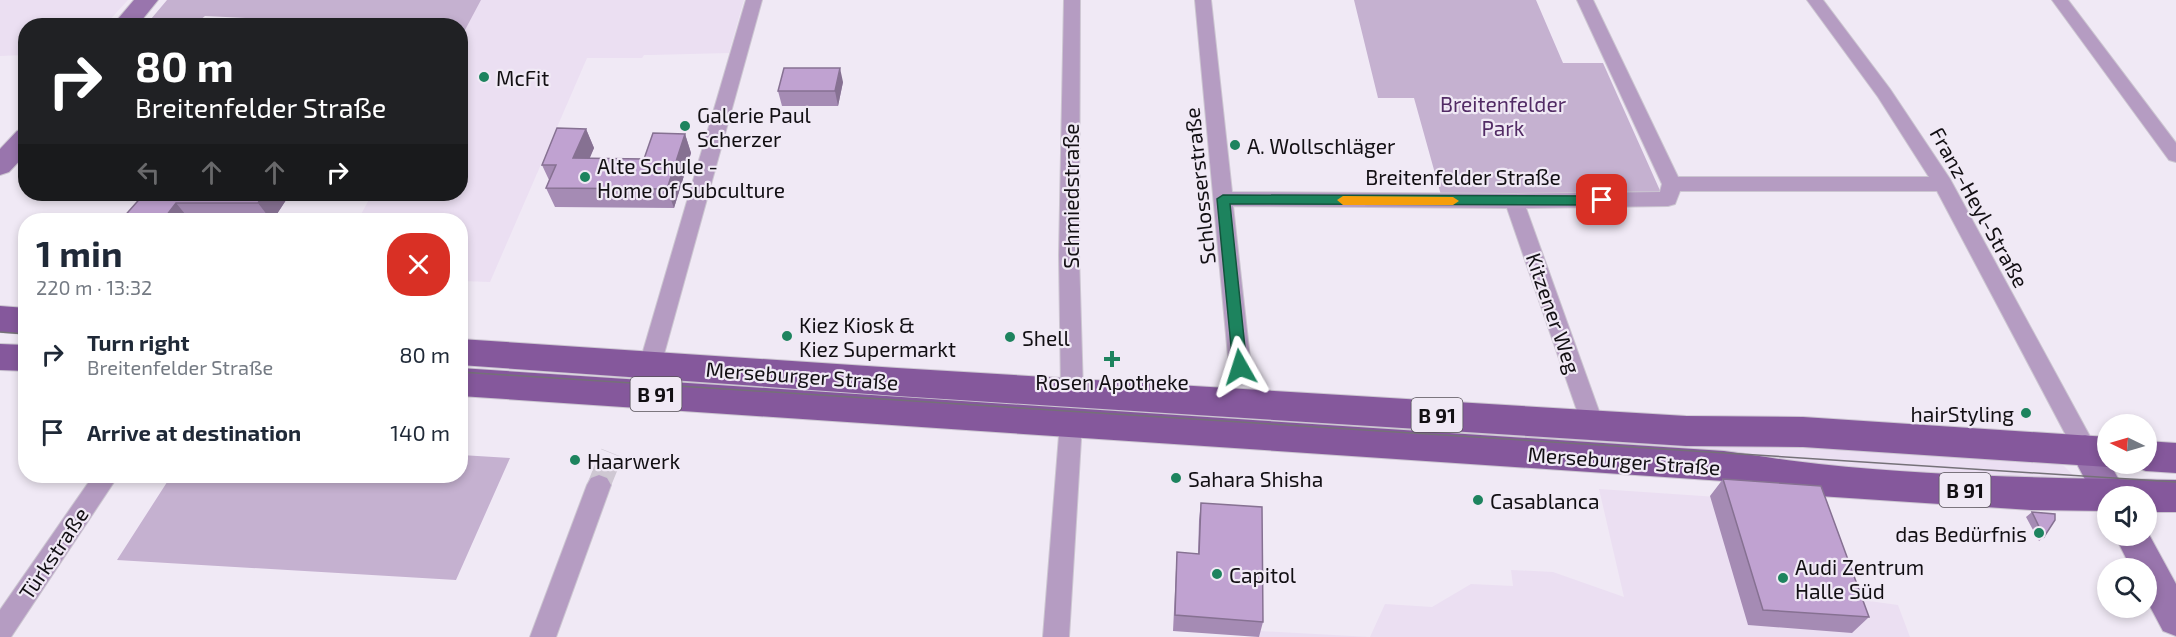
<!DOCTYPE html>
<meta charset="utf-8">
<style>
:root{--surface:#fff;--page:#f2f2f3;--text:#1f2937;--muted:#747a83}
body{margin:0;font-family:"Exo 2",sans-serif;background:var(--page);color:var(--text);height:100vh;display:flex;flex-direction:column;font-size:22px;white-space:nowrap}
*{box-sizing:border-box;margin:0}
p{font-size:20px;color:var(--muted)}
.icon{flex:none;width:33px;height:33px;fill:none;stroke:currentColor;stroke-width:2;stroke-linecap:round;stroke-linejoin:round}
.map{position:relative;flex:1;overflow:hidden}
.panel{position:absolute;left:18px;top:213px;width:450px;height:270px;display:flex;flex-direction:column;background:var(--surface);border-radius:24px;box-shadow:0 3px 9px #0003}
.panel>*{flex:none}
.banner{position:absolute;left:18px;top:18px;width:450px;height:183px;border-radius:24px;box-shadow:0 3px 9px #0003;background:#202124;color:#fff;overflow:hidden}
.needle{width:39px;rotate:275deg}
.controls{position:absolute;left:2097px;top:414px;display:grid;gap:12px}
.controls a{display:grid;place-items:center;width:60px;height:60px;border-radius:50%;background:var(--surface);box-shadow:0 3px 9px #0003;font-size:30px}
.pin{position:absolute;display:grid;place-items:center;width:51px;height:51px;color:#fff;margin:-26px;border-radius:12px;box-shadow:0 3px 9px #0006}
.me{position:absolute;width:66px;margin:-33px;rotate:354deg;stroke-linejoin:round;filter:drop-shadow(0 0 4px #0008)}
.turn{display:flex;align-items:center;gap:21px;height:126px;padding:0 18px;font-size:27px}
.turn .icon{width:78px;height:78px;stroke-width:2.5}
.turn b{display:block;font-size:42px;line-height:51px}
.lanes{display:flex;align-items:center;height:57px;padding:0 18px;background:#0003;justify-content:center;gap:30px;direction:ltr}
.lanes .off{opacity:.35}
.round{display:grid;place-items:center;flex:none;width:63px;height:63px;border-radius:24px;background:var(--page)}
.summary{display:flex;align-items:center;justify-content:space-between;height:102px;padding:0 18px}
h1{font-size:36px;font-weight:700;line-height:45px}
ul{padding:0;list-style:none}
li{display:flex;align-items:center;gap:18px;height:78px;padding:0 18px}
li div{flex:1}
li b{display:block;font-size:22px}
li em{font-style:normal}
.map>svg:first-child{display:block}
.built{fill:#ebdff2}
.green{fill:#c5b1d0}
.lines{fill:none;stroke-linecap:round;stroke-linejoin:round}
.street-tunnel{stroke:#cfc8d3;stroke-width:23;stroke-dasharray:23 11;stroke-linecap:butt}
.street-casing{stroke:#ccc6d1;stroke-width:2}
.secondary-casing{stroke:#ccc6d1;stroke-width:2}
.primary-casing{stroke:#ccc6d1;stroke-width:2}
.street{fill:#b59cc2;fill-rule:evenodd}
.secondary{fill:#9975ad;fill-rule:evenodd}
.primary{fill:#85589c;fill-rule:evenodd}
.tram{stroke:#757178;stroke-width:1.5}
.wall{fill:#a58bb4}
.shaded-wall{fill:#867192}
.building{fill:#c0a2d1;stroke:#867192;stroke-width:1.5}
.route{fill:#1d835e;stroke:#13553d;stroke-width:1.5}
.slow{fill:#f59e0b}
.poi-dot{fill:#1d835e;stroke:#f0e9f5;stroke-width:2}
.labels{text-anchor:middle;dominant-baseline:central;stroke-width:4.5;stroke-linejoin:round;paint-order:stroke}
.shield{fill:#f0e9f5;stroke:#555057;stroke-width:1.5}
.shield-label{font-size:20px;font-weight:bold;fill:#120f13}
.poi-label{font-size:21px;fill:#120f13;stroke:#f0e9f5;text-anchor:start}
.park-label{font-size:21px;fill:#522b65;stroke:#f0e9f5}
.street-label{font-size:21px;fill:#120f13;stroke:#f0e9f5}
</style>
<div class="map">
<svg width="2176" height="637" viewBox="0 0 2176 637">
<rect width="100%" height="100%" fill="#f0e9f5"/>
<path class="built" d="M0,0H128L105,25L26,26L25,55L0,56Z
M481,0H744L729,53L651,55H644L642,58H587L490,282L461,281L460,220H358L372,194H460L461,37Z
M1086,402L2051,460L2062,464L2077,479L2080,485L1084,417Z
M1599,489L1806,503L1840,597L1898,605L1910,637H1259V631L1370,637L1385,604L1432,607L1471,584L1513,586L1511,570L1553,572L1624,597Z"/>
<path class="green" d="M167,0H481L465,30H461L460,26L382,25L205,16L200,20L151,19Z
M1354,0H1536L1563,63H1603L1662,195H1441L1414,98H1378Z
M461,455L510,458L456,580L117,560L171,476H460Z"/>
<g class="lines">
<path class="street-tunnel" d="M599,485L612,453"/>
<defs>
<path id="street" d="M746,0H762L661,365L658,371L650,374L642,371L639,365Z
M1064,0H1080L1079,255L1083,392L1080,398L1072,401L1064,398L1061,392L1059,255Z
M1195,0H1211L1232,192L1514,194L1660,192L1662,184L1577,0H1593L1678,177H1929L1878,97L1807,0H1823L1890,89L1950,179L2093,442L2096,449L2093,456L2085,459L2077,456L1937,191H1680L1675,204L1668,206L1526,208L1604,425L1601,432L1593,434L1585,432L1582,425L1507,208L1233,206L1251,367L1248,373L1240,376L1232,373L1229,367Z
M2052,0H2068L2176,143V162L2169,160Z
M1071,414L1079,416L1082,423L1069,637H1043L1060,423L1063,416Z
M599,475L607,478L611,485L556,637H530L587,485L591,478Z
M93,476H118L11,637H0V610Z"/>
<path id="secondary" d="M134,0H158L137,26H112Z
M26,128V154L9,172L0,175V149L17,131Z
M2085,435L2097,439L2108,459V464H2110L2128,496H2108V509L2099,506L2069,449L2073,439Z
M2146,529L2176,584V636L2163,631L2146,599V568H2131L2115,536H2146Z"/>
<path id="primary" d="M0,306L26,308V334L0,332Z
M460,339L897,368L1686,416L1803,417L2108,437V464H2118L2108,467L1803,447L1686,446L897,396L460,365Z
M0,344L26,345V371L0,370Z
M460,368L1724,451C1756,455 1787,461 1819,464C1938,477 2057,478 2176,480V512H2146V496H2108V511L2031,510L1819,496L1724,481L460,396Z
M2146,441L2176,443V473L2146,471L2133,467L2132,464H2146Z"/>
</defs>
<use href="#street" class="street-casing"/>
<use href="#secondary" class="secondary-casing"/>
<use href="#primary" class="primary-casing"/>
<use href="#street" class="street"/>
<use href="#secondary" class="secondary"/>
<use href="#primary" class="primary"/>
<path class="tram" d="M0,332L26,334
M460,372L2176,482"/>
</g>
<path class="wall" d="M843,82L838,106H782L778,91Z
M586,129L594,148L589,158L644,159L685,134L691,153L674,208L555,207L546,188L549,180L542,165Z
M144,194H290L273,220H121Z
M1723,479L1869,617L1852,633L1748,625L1710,496Z
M1201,503L1263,622L1259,637L1173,631L1176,569L1177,552L1198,554L1199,520Z
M2032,512L2044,537L2039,541L2026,517Z"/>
<path class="shaded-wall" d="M840,68L843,82L838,106L835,91Z
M586,129L594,148L582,177L573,158Z
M685,134L691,153L674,208L667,189Z
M264,194H290L273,220H271L258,203Z
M176,203L190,220H163Z"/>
<path class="building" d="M784,68H840L835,91H778Z
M557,128L586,129L573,158L644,159L653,133L685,134L667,189L546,188L556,165H542Z
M144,194H264L258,203H176L163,220H121Z
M1723,479L1821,486L1869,617L1763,610Z
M1201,503L1262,507L1263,622L1175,615L1177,552L1199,554Z
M2032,512L2055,514V520L2044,537Z"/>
<path class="route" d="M1223,195L1602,196L1608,200L1602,205L1230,204L1247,367L1245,371H1235L1233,367L1217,199Z"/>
<path class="slow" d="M1343,196L1453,197L1459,201L1453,205H1343L1337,200Z"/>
<g class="poi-dot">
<circle cx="484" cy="77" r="6"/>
<circle cx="685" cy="126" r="6"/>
<circle cx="1235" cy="145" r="6"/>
<circle cx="585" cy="177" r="6"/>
<circle cx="787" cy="336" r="6"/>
<circle cx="1010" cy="337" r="6"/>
<path d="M1109 350h6v6h6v6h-6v6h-6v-6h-6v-6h6z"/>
<circle cx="2026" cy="413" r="6"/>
<circle cx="575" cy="460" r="6"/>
<circle cx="1176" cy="478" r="6"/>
<circle cx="1478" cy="500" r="6"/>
<circle cx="2039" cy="533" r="6"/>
<circle cx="1217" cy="574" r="6"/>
<circle cx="1783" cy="578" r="6"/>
</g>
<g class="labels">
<g class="shield">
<rect x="630.5" y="377" width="51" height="34" rx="4.5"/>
<rect x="1411.5" y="398" width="51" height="34" rx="4.5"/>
<rect x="1939.5" y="473" width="51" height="34" rx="4.5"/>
</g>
<g class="shield-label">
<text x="656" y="394">B 91</text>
<text x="1437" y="415">B 91</text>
<text x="1965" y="490">B 91</text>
</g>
<g class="poi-label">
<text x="496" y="77">McFit</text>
<text x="697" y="114">Galerie Paul<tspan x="697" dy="24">Scherzer</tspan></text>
<text x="1247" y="145">A. Wollschläger</text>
<text x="597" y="165">Alte Schule -<tspan x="597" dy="24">Home of Subculture</tspan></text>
<text x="799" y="324">Kiez Kiosk &amp;<tspan x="799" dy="24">Kiez Supermarkt</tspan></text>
<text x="1022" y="337">Shell</text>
<text x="1112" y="381" text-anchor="middle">Rosen Apotheke</text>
<text x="2014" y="413" text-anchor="end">hairStyling</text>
<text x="587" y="460">Haarwerk</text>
<text x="1188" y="478">Sahara Shisha</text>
<text x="1490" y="500">Casablanca</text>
<text x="2027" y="533" text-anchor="end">das Bedürfnis</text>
<text x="1795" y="566">Audi Zentrum<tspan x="1795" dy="24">Halle Süd</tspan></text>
<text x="1229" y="574">Capitol</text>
</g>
<g class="park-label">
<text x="1503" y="103">Breitenfelder<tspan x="1503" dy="24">Park</tspan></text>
</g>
<g class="street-label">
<text x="1463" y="176">Breitenfelder Straße</text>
<text transform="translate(1199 186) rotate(-96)">Schlosserstraße</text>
<text transform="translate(1070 196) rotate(-90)">Schmiedstraße</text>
<text transform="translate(1980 207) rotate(61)">Franz-Heyl-Straße</text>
<text transform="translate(1554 313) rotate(71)">Kitzener Weg</text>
<text transform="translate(802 375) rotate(4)">Merseburger Straße</text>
<text transform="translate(1624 460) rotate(4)">Merseburger Straße</text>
<text transform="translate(53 553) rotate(-56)">Türkstraße</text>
</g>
</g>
</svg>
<div class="controls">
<a><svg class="needle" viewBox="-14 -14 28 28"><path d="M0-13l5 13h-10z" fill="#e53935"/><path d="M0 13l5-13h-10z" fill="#747a83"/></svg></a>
<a><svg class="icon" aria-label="sound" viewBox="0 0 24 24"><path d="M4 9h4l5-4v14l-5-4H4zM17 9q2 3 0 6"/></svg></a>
<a><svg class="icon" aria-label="search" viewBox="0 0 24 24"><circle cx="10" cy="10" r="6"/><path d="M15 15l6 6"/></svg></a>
</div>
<div class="pin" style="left:1602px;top:200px;background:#d93025"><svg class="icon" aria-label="arrive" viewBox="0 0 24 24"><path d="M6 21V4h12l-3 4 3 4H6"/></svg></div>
<svg class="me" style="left:1240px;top:367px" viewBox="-20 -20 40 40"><path d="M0-17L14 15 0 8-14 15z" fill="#1d835e" stroke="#fff" stroke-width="4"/></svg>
<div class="banner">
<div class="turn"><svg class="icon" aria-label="right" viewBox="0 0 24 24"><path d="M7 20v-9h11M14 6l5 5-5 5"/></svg><div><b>80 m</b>Breitenfelder Straße</div></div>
<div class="lanes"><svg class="icon off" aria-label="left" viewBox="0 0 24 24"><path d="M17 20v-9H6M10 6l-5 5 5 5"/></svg><svg class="icon off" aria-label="ahead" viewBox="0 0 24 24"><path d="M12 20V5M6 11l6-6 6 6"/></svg><svg class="icon off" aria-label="ahead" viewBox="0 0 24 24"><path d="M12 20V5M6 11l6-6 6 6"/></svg><svg class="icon" aria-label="right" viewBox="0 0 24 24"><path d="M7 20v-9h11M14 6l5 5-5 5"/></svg></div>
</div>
<section class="panel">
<div class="summary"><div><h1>1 min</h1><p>220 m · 13:32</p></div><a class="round" style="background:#d93025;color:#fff"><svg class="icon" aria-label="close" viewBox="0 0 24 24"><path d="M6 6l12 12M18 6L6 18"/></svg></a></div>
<ul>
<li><svg class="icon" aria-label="right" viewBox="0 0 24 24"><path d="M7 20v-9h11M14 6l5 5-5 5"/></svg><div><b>Turn right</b><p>Breitenfelder Straße</p></div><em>80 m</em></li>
<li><svg class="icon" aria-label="arrive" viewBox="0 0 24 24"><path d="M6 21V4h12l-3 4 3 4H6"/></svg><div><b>Arrive at destination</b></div><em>140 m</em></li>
</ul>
</section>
</div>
